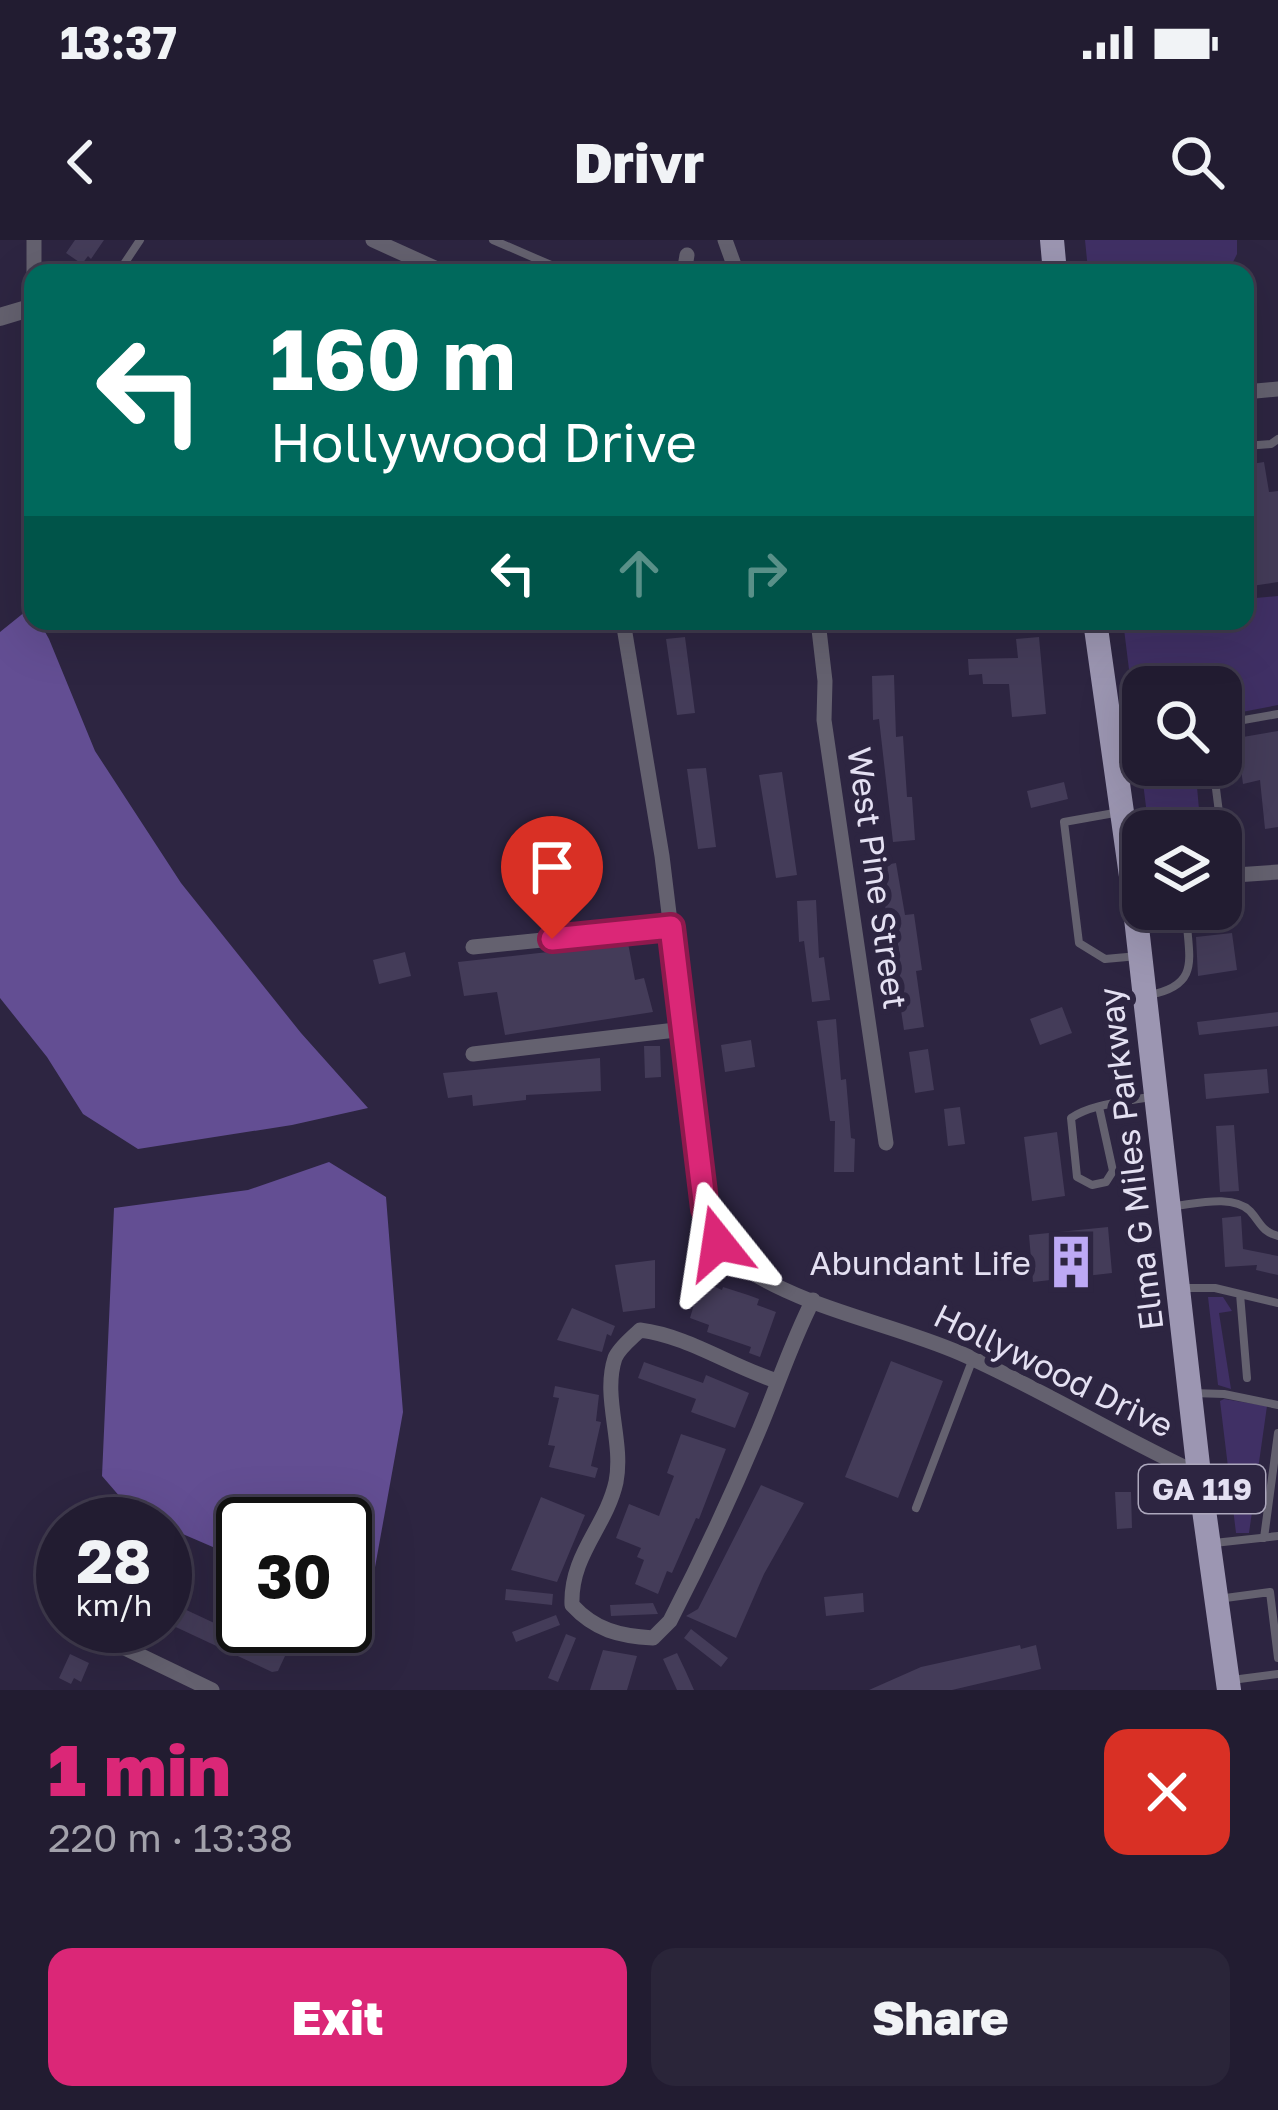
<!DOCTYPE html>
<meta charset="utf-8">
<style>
:root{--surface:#221c31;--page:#2a2539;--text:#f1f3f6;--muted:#a2a1ab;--line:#3f3a4d;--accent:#db2777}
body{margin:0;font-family:"Golos Text",sans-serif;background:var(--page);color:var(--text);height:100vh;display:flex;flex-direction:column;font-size:45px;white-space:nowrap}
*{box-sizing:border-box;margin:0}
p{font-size:39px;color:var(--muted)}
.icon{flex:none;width:66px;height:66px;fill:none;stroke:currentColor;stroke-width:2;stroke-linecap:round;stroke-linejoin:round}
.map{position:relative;height:1450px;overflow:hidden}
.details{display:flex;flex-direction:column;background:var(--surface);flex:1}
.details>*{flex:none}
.banner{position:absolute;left:24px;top:24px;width:1230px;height:366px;border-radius:24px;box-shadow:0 12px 48px #0002,0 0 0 3px var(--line);background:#00695c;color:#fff;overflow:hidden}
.fabs{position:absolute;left:1122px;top:426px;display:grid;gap:24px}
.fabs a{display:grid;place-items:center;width:120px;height:120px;border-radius:24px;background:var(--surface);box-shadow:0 12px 48px #0002,0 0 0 3px var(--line);font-size:60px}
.speed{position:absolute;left:36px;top:1257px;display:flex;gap:24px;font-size:60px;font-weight:700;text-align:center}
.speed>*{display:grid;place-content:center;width:156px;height:156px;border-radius:50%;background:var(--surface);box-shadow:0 12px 48px #0002,0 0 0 3px var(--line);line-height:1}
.speed small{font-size:30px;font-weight:400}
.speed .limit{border:6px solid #111;border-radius:18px;background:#fff;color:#111}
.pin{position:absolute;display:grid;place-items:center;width:102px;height:102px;color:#fff;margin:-123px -51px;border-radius:50% 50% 50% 0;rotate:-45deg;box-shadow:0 0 12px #0007}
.pin .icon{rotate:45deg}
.me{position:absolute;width:132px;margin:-66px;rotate:345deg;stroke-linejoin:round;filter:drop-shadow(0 0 9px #0008)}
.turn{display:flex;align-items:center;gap:42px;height:252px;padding:0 48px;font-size:54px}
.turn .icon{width:156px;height:156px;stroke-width:2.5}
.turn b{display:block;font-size:84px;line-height:102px}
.lanes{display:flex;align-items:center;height:114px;padding:0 48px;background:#0003;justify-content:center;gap:60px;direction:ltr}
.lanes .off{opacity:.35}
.round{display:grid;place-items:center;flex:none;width:126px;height:126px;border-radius:24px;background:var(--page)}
.overview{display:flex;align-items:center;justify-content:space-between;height:204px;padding:0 48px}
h1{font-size:72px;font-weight:800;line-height:90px;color:var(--accent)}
.cta{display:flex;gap:24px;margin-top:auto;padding:24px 48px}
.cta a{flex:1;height:138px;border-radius:24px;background:var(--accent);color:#fff;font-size:48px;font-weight:800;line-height:138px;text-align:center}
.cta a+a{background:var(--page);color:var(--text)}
.status{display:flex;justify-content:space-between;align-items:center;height:84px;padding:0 60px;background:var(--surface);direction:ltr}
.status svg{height:33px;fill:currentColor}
header{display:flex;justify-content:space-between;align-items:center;height:156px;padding:0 48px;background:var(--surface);font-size:54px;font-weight:800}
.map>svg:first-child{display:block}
.green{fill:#403065}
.water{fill:#634e93}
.building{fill:#443c59}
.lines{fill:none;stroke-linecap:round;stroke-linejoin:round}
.service{stroke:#64616f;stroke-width:8}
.minor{stroke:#64616f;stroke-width:15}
.tertiary{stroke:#64616f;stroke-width:18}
.primary{stroke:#9c96b2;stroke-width:24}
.route-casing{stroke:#8e194d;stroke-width:30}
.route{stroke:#db2777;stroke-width:21}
.labels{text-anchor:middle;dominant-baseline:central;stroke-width:12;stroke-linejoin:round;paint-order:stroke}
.shield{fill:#2d2541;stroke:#ada8bd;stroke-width:3}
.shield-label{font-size:30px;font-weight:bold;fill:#e4e0f2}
.street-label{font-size:33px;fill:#e4e0f2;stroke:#2d2541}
.poi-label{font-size:33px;fill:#e4e0f2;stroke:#2d2541;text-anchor:end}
</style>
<div class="status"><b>13:37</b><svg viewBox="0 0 49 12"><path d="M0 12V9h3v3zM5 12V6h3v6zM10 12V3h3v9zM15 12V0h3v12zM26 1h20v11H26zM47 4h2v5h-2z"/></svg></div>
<header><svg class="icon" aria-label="back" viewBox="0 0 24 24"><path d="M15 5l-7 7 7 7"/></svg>Drivr<svg class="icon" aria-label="search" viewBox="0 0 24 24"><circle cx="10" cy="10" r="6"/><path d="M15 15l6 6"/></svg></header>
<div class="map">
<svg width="1278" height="1450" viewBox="0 0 1278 1450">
<rect width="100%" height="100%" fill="#2d2541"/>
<path class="green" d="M1085,0H1237V14L1233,22L1175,33H1116L1110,28L1088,30Z
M1278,356V465L1221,476V447H1143V525H1195L1201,591H1149L1123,381H1245V359Z
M1208,1057H1223L1232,1071L1219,1073L1231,1149L1218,1145Z
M1224,1159L1267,1166L1249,1293H1236L1220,1161Z"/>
<path class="water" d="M31,367L33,381H39L49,399L95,511L181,643L301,793L368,868L292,885L138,909L83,874L47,817L0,758V392Z
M329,922L386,957L403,1172L370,1355L345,1353V1284H243V1320L134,1273L102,1236L114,968L248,950Z"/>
<path class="building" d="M75,0H104L91,19L88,16L82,24L66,13Z
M1264,222L1269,252L1278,251V342L1245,347V225Z
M685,397L695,473L677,475L666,399Z
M1039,397L1046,474L1012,477L1009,444H983L982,434L969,435L968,419L1018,418L1016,399Z
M894,435L896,497L903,496L907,557H912L915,600L893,602L879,479L873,480L872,436Z
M1278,491V587L1265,589L1260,540L1243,544L1237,498Z
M706,528L716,607L698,609L687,529Z
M782,532L797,635L776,638L759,535Z
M1064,542L1068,559L1031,568L1027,551Z
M896,623L905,675L914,674L922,730L916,731L924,787L904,790L879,626Z
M816,660L819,718L824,717L830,760L812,762L804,701L799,702L797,661Z
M1232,693L1237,730L1198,736L1196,697Z
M628,703L635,740L644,738L653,772L505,795L497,752L464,756L458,722Z
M405,712L411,736L379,744L373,720Z
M1062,767L1072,793L1040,805L1030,779Z
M1278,772V786L1199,795L1197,782Z
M836,779L841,840L846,839L851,898L855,899L854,932H834L835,881H830L817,781Z
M751,800L755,827L725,832L721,805Z
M644,806H660L661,837L645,838Z
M928,809L934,850L915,853L909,812Z
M600,818L601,851L526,855V860L473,866L472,855L448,858L443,833Z
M1267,829L1269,853L1206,859L1204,834Z
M960,867L965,904L948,906L944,869Z
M1234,885L1239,951L1220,952L1216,886Z
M1057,892L1065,956L1032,961L1024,897Z
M1241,976L1243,1009L1278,1016V1035L1256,1030L1257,1025L1225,1027L1222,978Z
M1108,987L1112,1033L1033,1042L1029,995Z
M655,1020V1068L623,1072L615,1025Z
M701,1041L722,1050L723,1047L748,1055L759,1059L757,1065L776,1072L760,1117L749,1113L751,1107L707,1092L709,1085L690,1078Z
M572,1068L615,1086L611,1096L607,1094L602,1112L557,1100Z
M891,1121L943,1141L898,1258L845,1237Z
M644,1122L703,1143L706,1135L749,1153L735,1188L691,1172L696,1159L638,1138Z
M555,1146L599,1155L596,1181L601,1182L591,1226L598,1228L595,1238L549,1227L555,1206L548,1205L559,1158L553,1157Z
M681,1194L726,1209L699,1279L696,1278L672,1333L667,1331L658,1354L635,1344L644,1320L637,1317L641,1308L616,1298L629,1264L659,1276L674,1236L667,1233Z
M761,1245L804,1263L764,1334L736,1398L686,1376L698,1369Z
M1115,1252H1131L1132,1288L1117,1289Z
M541,1257L585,1275L557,1342L511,1330Z
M506,1349L553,1354L552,1365L505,1360Z
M863,1353L864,1372L826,1376L824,1357Z
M165,1360L285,1416L278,1431L272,1432L165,1382Z
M653,1363L658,1374L611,1376L610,1365Z
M556,1375L560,1385L516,1402L512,1392Z
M691,1389L728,1418L721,1427L684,1398Z
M566,1394L576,1398L558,1442L548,1438Z
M1020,1405L1021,1409L1036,1405L1041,1429L952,1450H869L921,1427Z
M603,1410L637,1416L627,1450H590Z
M677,1413L686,1432L694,1450H677L663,1419Z
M70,1414L89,1423L81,1442L74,1438L71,1444L59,1438Z"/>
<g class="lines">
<path class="service" d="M493,0L551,25L559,33
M118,33L140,0
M984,33L1047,28
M1245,206L1271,204L1278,199
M1221,484L1278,474
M1213,525L1227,636
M1120,572L1064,582L1079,703L1105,719L1138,716
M1149,755C1204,745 1187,715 1186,669
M1099,867L1113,931L1106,942L1092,945L1077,937L1071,878C1091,864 1124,862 1149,857
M1173,966C1195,964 1233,954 1250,971C1261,983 1261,991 1278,996
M1180,1048H1215L1278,1063
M1240,1054L1247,1138
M1192,1153L1224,1154L1278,1165
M916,1268L972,1121
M1264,1298L1278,1193
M1214,1303L1278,1296
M1218,1359L1270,1352L1278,1418
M1232,1440L1278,1434"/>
<path class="minor" d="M34,0V33
M373,0L446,33
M725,0L737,33
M684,33L687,15
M1245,152L1278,149
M623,381L662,616L705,969C714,993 723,1014 746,1029C810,1070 890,1083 960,1113C1042,1149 1118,1197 1199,1234
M818,381L825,441L824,480L886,903
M1221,636L1278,632
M473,707L671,687
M473,814L684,789
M777,1141C730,1126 688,1096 640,1090C632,1098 619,1108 615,1118C602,1157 624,1201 616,1242C606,1287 570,1315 572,1365C595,1390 619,1396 653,1398L670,1381C701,1321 730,1259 756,1197C776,1151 790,1105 813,1060
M79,1386L212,1450"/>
<path class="tertiary" d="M0,77L33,67"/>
<path class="primary" d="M1052,0L1055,33
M1095,381L1132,643L1199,1234L1229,1450"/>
</g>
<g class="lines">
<defs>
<path id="route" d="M552,699L671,687L705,969L718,1003"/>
</defs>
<use href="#route" class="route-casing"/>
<use href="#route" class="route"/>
</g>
<defs>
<symbol id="building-bare" viewBox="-9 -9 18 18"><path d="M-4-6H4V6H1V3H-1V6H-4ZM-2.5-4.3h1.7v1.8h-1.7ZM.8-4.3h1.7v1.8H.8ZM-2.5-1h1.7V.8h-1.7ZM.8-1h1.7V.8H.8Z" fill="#bda9f5" stroke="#2d2541" stroke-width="2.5" paint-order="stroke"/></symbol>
</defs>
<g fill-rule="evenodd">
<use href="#building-bare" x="1033" y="984" width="76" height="76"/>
</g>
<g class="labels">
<rect class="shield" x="1139" y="1225" width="126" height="48" rx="9"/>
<g class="shield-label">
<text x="1202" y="1249">GA 119</text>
</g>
<g class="street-label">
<text transform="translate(878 638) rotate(82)">West Pine Street</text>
<text transform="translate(1130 919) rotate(-97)">Elma G Miles Parkway</text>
<text transform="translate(1054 1130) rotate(26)">Hollywood Drive</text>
</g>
<g class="poi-label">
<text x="1031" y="1022">Abundant Life</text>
</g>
</g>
</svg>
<div class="fabs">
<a><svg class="icon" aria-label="search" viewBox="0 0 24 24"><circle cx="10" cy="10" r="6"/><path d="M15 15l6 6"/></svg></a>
<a><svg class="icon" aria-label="layers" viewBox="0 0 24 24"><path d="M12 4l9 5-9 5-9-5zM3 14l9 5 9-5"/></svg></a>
</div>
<div class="speed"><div>28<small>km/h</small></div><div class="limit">30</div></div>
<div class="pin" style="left:552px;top:699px;background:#d93025"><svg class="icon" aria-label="arrive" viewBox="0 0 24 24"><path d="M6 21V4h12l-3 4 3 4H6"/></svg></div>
<svg class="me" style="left:718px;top:1003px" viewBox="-20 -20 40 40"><path d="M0-17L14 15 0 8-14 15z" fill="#db2777" stroke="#fff" stroke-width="4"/></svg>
<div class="banner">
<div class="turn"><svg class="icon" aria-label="left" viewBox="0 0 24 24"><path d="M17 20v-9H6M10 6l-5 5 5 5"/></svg><div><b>160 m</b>Hollywood Drive</div></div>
<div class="lanes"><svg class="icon" aria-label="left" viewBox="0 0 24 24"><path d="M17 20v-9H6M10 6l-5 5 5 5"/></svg><svg class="icon off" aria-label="ahead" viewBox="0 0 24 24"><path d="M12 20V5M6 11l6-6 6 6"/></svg><svg class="icon off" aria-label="right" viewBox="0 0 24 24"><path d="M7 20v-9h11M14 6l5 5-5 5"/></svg></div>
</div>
</div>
<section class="details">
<div class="overview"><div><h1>1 min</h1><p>220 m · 13:38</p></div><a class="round" style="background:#d93025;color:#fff"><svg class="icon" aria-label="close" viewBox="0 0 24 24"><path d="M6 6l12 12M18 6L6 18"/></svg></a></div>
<div class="cta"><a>Exit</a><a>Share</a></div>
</section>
